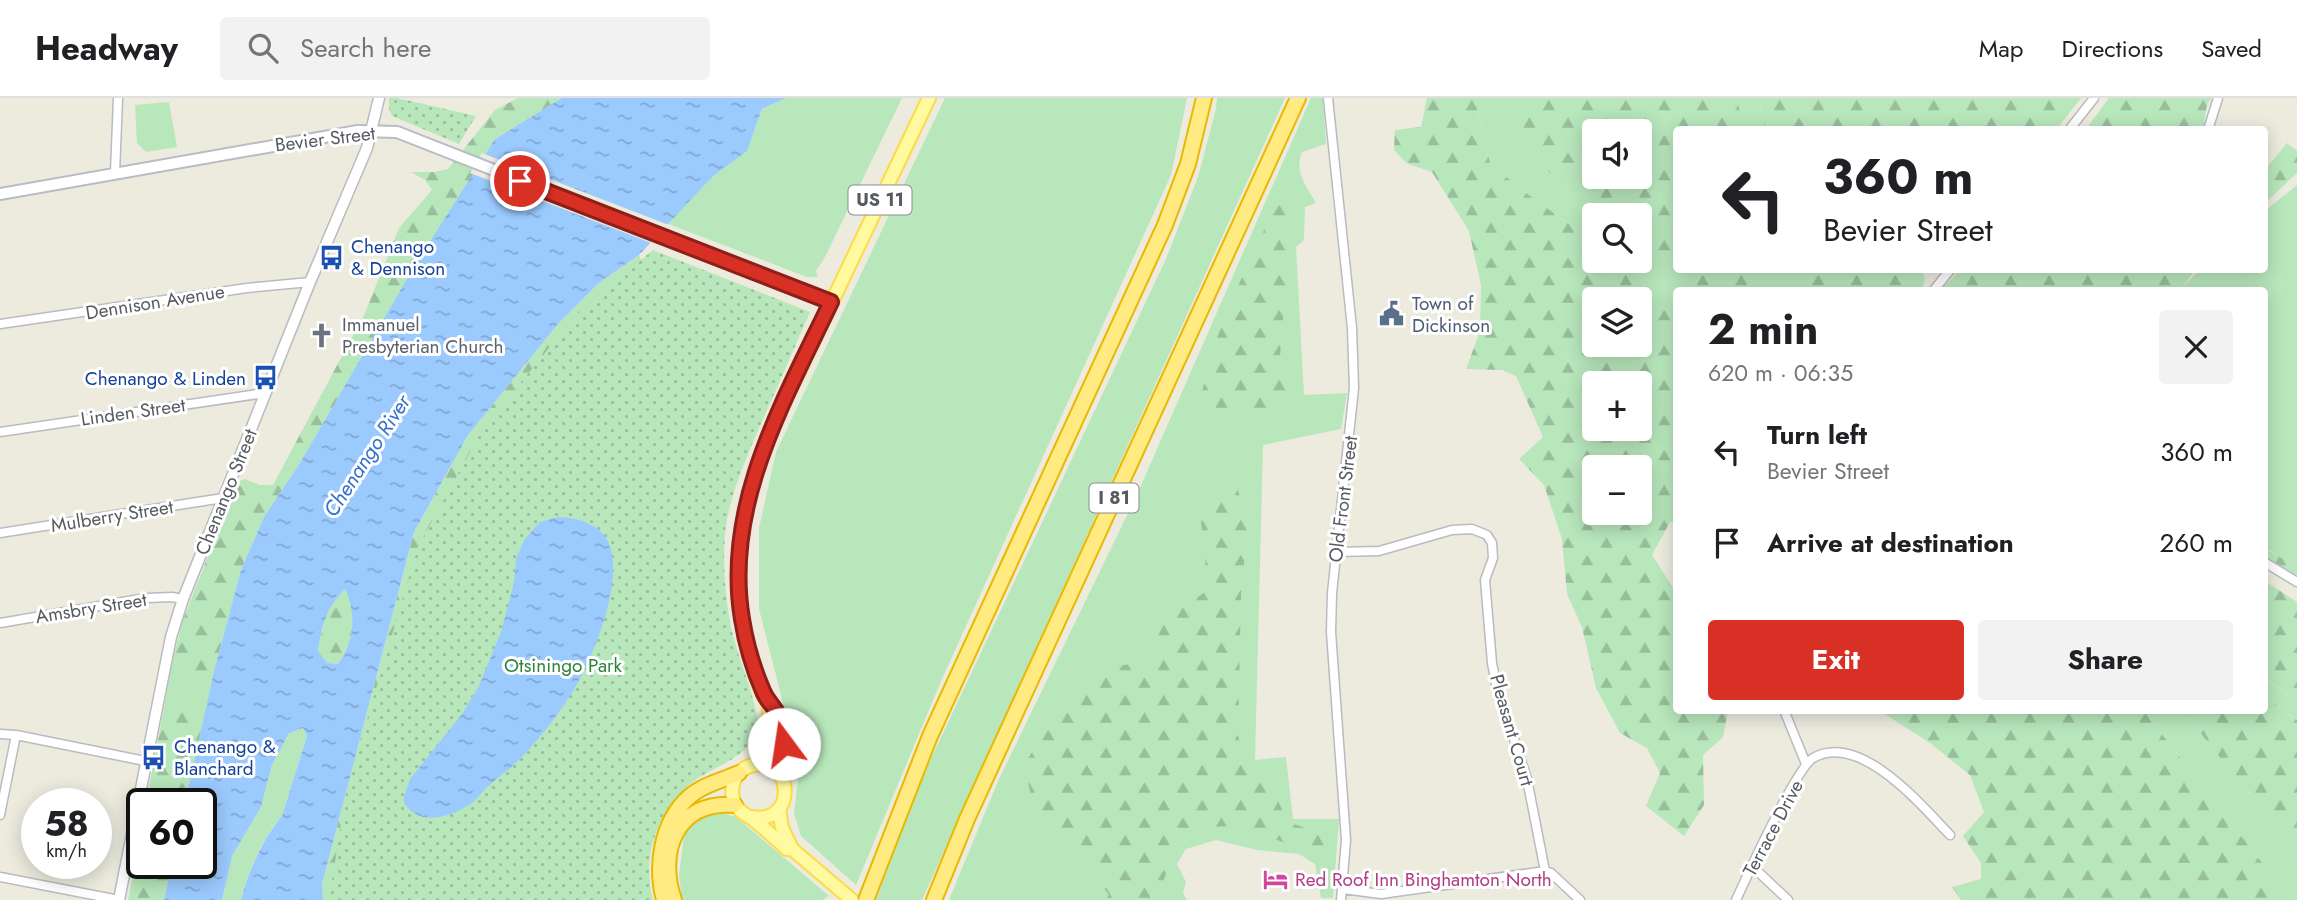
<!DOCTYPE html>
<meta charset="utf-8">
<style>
:root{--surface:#fff;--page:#f2f2f2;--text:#202124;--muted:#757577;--line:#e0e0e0;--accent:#d93025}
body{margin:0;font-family:Jost,sans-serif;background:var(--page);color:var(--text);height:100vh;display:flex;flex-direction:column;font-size:26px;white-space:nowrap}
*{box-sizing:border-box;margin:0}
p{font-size:23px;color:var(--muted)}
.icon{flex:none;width:38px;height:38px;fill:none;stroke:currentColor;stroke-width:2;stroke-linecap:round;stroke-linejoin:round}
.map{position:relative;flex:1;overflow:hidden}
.sheet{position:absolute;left:1673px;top:189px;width:595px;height:427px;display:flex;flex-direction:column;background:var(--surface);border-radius:7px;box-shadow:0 4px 18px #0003}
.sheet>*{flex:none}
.hud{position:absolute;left:1673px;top:28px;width:595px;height:147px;border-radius:7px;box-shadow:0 4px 18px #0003;background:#fff;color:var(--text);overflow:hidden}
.controls{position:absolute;left:1582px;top:21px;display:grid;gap:14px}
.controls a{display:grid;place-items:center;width:70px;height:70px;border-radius:7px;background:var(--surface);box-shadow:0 4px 18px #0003;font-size:35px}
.speed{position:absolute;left:21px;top:690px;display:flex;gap:14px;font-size:35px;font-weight:700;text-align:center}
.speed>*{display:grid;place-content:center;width:91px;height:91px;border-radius:50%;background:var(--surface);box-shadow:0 4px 18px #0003;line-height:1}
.speed small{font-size:18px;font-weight:400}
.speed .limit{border:4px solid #111;border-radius:10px;background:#fff;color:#111}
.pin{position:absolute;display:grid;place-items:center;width:60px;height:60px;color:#fff;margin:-30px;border:4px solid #fff;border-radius:50%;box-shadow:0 2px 7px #0007}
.me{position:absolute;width:77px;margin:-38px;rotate:346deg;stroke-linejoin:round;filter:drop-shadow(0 0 5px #0008)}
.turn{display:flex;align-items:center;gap:24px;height:147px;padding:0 35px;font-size:32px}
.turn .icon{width:91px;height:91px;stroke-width:2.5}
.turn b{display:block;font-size:49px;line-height:60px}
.round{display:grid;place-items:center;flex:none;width:74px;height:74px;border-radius:7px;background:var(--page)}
.head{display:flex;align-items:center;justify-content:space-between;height:119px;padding:0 35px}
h1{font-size:42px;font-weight:700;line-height:52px}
.action{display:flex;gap:14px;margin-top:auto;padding:14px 35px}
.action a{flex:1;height:80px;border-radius:7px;background:var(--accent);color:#fff;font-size:28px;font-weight:700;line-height:80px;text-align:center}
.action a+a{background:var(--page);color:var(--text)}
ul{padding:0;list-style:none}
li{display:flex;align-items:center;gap:21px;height:91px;padding:0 35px}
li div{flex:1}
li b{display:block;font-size:26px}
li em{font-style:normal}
header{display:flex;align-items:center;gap:42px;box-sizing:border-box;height:98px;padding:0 35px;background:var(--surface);border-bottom:2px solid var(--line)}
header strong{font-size:33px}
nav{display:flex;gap:38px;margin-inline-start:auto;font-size:24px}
.search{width:490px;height:63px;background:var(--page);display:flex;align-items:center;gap:18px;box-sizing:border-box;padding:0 24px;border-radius:7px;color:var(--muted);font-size:26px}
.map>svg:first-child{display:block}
.green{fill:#b8e7bc;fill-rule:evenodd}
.forest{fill:url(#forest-firs);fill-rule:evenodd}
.park{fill:url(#park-dots)}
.water{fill:url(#water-ripples);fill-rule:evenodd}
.pier{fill:#ecebde}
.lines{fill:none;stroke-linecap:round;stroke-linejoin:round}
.minor-casing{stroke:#b9bbc2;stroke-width:11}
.tertiary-casing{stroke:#b9bbc2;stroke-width:13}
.secondary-casing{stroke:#b9bcc4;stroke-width:14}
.primary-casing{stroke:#fcdb47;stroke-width:16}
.motorway-casing{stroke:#eab800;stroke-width:18}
.minor{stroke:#fff;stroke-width:8}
.tertiary{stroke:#fff;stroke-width:10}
.secondary{stroke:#fff;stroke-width:10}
.primary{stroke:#fff9a0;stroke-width:12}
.motorway{stroke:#ffeb82;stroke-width:14}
.route-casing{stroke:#8d1f18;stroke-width:18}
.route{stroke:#d93025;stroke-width:12}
.labels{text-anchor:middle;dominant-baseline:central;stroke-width:6;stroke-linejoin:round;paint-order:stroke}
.shield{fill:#fff;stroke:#898c90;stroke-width:2}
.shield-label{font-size:18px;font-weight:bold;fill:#575b61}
.street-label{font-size:19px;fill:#575b61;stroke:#fff}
.transit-label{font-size:19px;fill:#164399;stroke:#fff;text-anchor:start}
.service-label{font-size:19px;fill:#4e5e75;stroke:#fff;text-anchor:start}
.worship-label{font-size:19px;fill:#5b616d;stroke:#fff;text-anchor:start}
.park-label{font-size:19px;fill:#2d8339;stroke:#fff}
.hotel-label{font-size:19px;fill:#b23c85;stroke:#fff;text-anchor:start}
.water-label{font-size:21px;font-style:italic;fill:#3570cb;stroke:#fff}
</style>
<header>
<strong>Headway</strong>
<div class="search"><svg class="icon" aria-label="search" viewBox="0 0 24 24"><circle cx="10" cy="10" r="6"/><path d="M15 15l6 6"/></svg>Search here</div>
<nav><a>Map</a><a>Directions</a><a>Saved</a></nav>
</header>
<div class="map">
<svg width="2297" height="802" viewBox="0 0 2297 802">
<defs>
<pattern id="forest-firs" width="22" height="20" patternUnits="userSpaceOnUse" patternTransform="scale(1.75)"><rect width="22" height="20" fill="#b8e7bc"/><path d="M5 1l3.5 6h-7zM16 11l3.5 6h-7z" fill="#98be9c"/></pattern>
<pattern id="park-dots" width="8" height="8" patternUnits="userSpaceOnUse" patternTransform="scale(1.75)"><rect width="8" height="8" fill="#b8e7bc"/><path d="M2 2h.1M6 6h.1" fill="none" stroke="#98be9c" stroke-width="1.8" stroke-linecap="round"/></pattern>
<pattern id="water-ripples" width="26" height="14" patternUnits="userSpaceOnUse" patternTransform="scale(1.75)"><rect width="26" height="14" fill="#9bcaff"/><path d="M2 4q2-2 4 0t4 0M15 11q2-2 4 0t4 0" fill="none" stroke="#81a7d2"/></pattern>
</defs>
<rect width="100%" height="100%" fill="#ecebde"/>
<path class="green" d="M786,0H902L825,159L816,173L818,179H807L666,125L712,78L747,53L762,11Z
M945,0H1187L1171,77L941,583L856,787L801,738L794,715L798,680L780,593L759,511V430L776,354Z
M1217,0H1285L922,802H876L921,682L1166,161L1198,79L1216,11Z
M1311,0H1323L1326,46L1302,54C1294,73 1306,88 1316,105L1305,109L1304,142L1296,149L1304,297L1347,295L1341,331L1263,347L1255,662L1286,659L1293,721H1339L1333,800H1321L1315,766L1299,756L1257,752L1216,742L1186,751L1177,766L1186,784L1183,795L1187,802H949L999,681L1135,401Z
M1475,0H1759L1765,31L1676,32V172H1788L1792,192H1676V203L1621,163H1640V117H1594V144L1519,90L1490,65ZM1594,33H1640V79H1594Z
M169,4L177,49L146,54L137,45L135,7Z
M2297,87V471L2265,449L2264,192H2179L2200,172H2264L2265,113Z
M172,563C188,574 195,578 214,573L206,611L179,605L164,610Z
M2264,580L2297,604V622L2265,599Z
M2144,613H2184L2297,756V802H2291Z
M303,630L307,638L282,718C262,740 248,774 241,802H222L232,758L261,709L272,667L289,635Z
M716,713L736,719L829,798L822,802H682L679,777L684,737L698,717Z"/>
<path class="forest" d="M518,0H562L495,41L300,365L264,419L241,472L214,573C195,579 188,574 172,563L183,522L237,384L245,381L260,387H273L365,215L399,130L432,92L425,82L411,74H434L448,71L495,12Z
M1427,0H1475L1490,65L1519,90L1594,144V163H1621L1676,203V424H1670L1652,457L1676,494V612L1728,613L1723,639L1703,657L1704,707L1684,738L1646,708L1660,675L1647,650L1620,635L1596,590L1582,529L1567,496L1562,441L1544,387L1519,361L1543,339L1516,278L1502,272L1466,271L1480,233L1481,187L1469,133L1432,74L1406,65L1394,52L1395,32L1421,29ZM1640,201V247H1594V201ZM1594,285H1640V331H1594ZM1594,369H1640V415H1594Z
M1514,0H1737L1743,31L1676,32V172H1770L1774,192H1703L1672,171L1640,140V117H1610L1549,74L1521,27ZM1594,33H1640V79H1594Z
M1759,0H2081L2056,32L1765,31Z
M2109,0H2211L2207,7L2203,31H2086Z
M2287,45L2297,53V75L2265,105V72Z
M1289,97L1294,107L1286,131L1287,172L1280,258L1284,280L1294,306L1276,313L1214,315L1202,294L1215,245L1237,190L1280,98Z
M639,157L650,182L353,802H323L322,786L414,434L468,337L557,227L600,184Z
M1788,172H1921L1925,180L1922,192H1792Z
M1960,172H2195L2180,192H1941Z
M1218,386L1237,390L1248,420L1241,497L1238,638L1247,668L1272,690L1288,724L1323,736L1324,759L1239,728L1196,729L1173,758L1156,802H1105L1109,797L1075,751L1033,707L1024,666L1086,575L1149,562L1164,523L1208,492L1200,414Z
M2264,450L2297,469V481L2265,461Z
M2265,483L2297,504V604L2265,580Z
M346,490C357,515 354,545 338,566L327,565L318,554C322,527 326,509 346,490Z
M2265,599L2297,622V756L2183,613L2264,612Z
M179,604L206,611L185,705H146L164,610Z
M1880,613H2144L2291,802H1961L1952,789L1981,781V765L1963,738L1984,714L1970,677L1930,645Z
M142,730V765H172L164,802H128Z"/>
<path class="park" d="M389,0H397L476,18L459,46L392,18L389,11Z
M653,152L810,214C794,250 779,286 763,321C749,354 734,386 727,421C722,449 724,489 729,517C733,549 748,578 755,609C756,614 758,620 758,625C755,661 711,667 689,687C656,716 642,759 653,802H329L347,689L418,449L481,334L577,215Z"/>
<path class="water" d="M562,0H786L762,11L747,53L713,78L639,157L600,184L557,227L468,337L414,434L322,786L323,802H241C248,774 263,740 282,718L307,638L303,630L289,635L272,667L261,709L232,758L222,802H164L172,765H201V705H185L214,573L241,472L264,419L300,365L417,164L495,41ZM345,491C357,515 354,545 338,566L327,565L318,553C322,527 326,510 345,491Z
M558,419C573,420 585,422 598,431C638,462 589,572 566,604C555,621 533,648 519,662C509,672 497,680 486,690C481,695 477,701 472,705C450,720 416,730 403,702L410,681L462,616L479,588L501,534L514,485L516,461L524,442L540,424Z"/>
<path class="pier" d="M482,55L669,127L654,146L470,75Z"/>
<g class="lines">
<defs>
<path id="minor" d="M1328,0L1352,230L1354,290L1332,495L1331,534L1346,742L1341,802
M2069,32L2094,0
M2208,32L2218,0
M115,75L118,0
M1934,192L1950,172
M0,226L247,190L310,184
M0,334L265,295
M0,435L223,400
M1336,454L1379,453L1452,432L1472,431L1487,437L1492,445L1493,460L1485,482L1492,565L1496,586L1527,681L1545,773
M2264,464L2297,484
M0,525L146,500L172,499L183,501
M1784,612L1806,666
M0,636L16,637L145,663
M0,717L16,637
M1752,768L1788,802
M0,779L119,802
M1343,791L1381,796L1545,773L1551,775L1580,802
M1736,802C1747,778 1796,671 1813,660C1860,633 1922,708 1950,737"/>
<path id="tertiary" d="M119,802L171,539L183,501L310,184L367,50L379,0"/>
<path id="secondary" d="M0,96L358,33L397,34L831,204"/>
<path id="primary" d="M755,667C771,650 771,631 769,610
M782,681C786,659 786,633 775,613C774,610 771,608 768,605C759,593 754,570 749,555C727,476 741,412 769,336L929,0
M779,711L782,730L792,751
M751,719C797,728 794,659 754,667C745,668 737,675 734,683C731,692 732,702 737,709C742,716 748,718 754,722C765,731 776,741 787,751H792L852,802"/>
<path id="motorway" d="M664,802C655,768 661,724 689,699C702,687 723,682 739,675
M674,802C657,753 677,702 735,707
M866,802L930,638L1165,127L1188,66L1204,0
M934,802L967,721L1298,0"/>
</defs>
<use href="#minor" class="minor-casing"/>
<use href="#tertiary" class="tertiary-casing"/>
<use href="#secondary" class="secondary-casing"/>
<use href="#primary" class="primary-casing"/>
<use href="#motorway" class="motorway-casing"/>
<use href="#minor" class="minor"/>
<use href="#tertiary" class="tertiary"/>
<use href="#secondary" class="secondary"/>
<use href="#primary" class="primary"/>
<use href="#motorway" class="motorway"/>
</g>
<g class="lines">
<defs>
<path id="route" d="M520,83L831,204C784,303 723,407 742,521C746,546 753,570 763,593C766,601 770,604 774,610C781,619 782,635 784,646"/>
</defs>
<use href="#route" class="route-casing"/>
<use href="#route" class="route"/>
</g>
<defs>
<symbol id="bus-bare" viewBox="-9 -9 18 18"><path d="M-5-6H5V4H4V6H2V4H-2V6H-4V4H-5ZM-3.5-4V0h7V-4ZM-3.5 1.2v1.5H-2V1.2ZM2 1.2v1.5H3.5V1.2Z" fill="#1a4fb4" stroke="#fff" stroke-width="2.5" paint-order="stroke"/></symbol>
<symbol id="civic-bare" viewBox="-9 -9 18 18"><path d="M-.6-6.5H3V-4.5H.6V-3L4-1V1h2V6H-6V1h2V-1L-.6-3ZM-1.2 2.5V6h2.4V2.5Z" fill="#5c6f8a" stroke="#fff" stroke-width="2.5" paint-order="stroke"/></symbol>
<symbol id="church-bare" viewBox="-9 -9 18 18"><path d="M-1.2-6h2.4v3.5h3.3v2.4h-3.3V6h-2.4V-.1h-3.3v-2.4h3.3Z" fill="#6b7280" stroke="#fff" stroke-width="2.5" paint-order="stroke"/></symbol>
<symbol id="hotel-bare" viewBox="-9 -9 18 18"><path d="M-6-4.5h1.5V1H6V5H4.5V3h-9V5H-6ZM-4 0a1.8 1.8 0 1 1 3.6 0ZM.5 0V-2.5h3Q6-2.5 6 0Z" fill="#d1479c" stroke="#fff" stroke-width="2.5" paint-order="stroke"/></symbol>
</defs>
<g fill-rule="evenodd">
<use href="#bus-bare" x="314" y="142" width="35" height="35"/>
<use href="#civic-bare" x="1374" y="198" width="35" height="35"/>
<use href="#church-bare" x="304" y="220" width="35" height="35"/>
<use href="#bus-bare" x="248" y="262" width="35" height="35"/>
<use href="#bus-bare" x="136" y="642" width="35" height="35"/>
<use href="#hotel-bare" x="1258" y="764" width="35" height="35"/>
</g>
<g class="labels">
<g class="shield">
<rect x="848.5" y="87.5" width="63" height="29" rx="5"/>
<rect x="1089.5" y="385.5" width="49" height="29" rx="5"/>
</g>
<g class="shield-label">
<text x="880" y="102">US 11</text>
<text x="1114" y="400">I 81</text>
</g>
<g class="street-label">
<text transform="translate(325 41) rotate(-7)">Bevier Street</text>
<text transform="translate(155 204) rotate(-9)">Dennison Avenue</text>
<text transform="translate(133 314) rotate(-8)">Linden Street</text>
<text transform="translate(226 394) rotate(-68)">Chenango Street</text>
<text transform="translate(1343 401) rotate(-83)">Old Front Street</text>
<text transform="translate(112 418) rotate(-9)">Mulberry Street</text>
<text transform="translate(91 510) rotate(-9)">Amsbry Street</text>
<text transform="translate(1512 632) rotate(74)">Pleasant Court</text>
<text transform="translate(1773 730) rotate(-62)">Terrace Drive</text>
</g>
<g class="transit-label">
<text x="351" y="148">Chenango<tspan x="351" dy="22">&amp; Dennison</tspan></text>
<text x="246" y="280" text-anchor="end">Chenango &amp; Linden</text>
<text x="174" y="648">Chenango &amp;<tspan x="174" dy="22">Blanchard</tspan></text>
</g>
<g class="service-label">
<text x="1412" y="205">Town of<tspan x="1412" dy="22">Dickinson</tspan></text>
</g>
<g class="worship-label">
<text x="342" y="226">Immanuel<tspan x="342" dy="22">Presbyterian Church</tspan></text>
</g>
<g class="park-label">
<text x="563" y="567">Otsiningo Park</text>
</g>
<g class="hotel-label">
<text x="1295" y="781">Red Roof Inn Binghamton North</text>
</g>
<g class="water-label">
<text transform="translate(367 358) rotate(-57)">Chenango River</text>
</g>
</g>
</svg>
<div class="controls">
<a><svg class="icon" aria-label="sound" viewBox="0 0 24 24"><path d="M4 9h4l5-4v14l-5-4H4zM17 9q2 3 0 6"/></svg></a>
<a><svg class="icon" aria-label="search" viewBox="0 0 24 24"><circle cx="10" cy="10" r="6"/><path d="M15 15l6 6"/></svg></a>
<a><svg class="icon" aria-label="layers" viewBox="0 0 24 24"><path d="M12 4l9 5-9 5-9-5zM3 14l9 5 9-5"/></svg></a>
<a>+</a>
<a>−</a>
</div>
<div class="speed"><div>58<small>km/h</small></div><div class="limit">60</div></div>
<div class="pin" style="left:520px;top:83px;background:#d93025"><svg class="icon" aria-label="arrive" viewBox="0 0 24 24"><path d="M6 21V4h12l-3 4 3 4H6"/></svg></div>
<svg class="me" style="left:784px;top:646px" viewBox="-20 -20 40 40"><circle r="19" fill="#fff"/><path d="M0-13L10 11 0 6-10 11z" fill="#d93025"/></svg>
<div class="hud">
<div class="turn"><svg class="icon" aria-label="left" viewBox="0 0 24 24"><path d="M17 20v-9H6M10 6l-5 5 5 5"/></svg><div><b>360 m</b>Bevier Street</div></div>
</div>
<section class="sheet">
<div class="head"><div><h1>2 min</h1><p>620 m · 06:35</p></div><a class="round"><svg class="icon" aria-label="close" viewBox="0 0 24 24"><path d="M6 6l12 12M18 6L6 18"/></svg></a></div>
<ul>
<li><svg class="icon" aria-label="left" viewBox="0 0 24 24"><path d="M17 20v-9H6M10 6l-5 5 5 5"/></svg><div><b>Turn left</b><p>Bevier Street</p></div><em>360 m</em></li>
<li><svg class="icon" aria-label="arrive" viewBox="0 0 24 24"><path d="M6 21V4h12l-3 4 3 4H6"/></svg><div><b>Arrive at destination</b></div><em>260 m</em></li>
</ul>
<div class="action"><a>Exit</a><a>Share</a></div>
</section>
</div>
